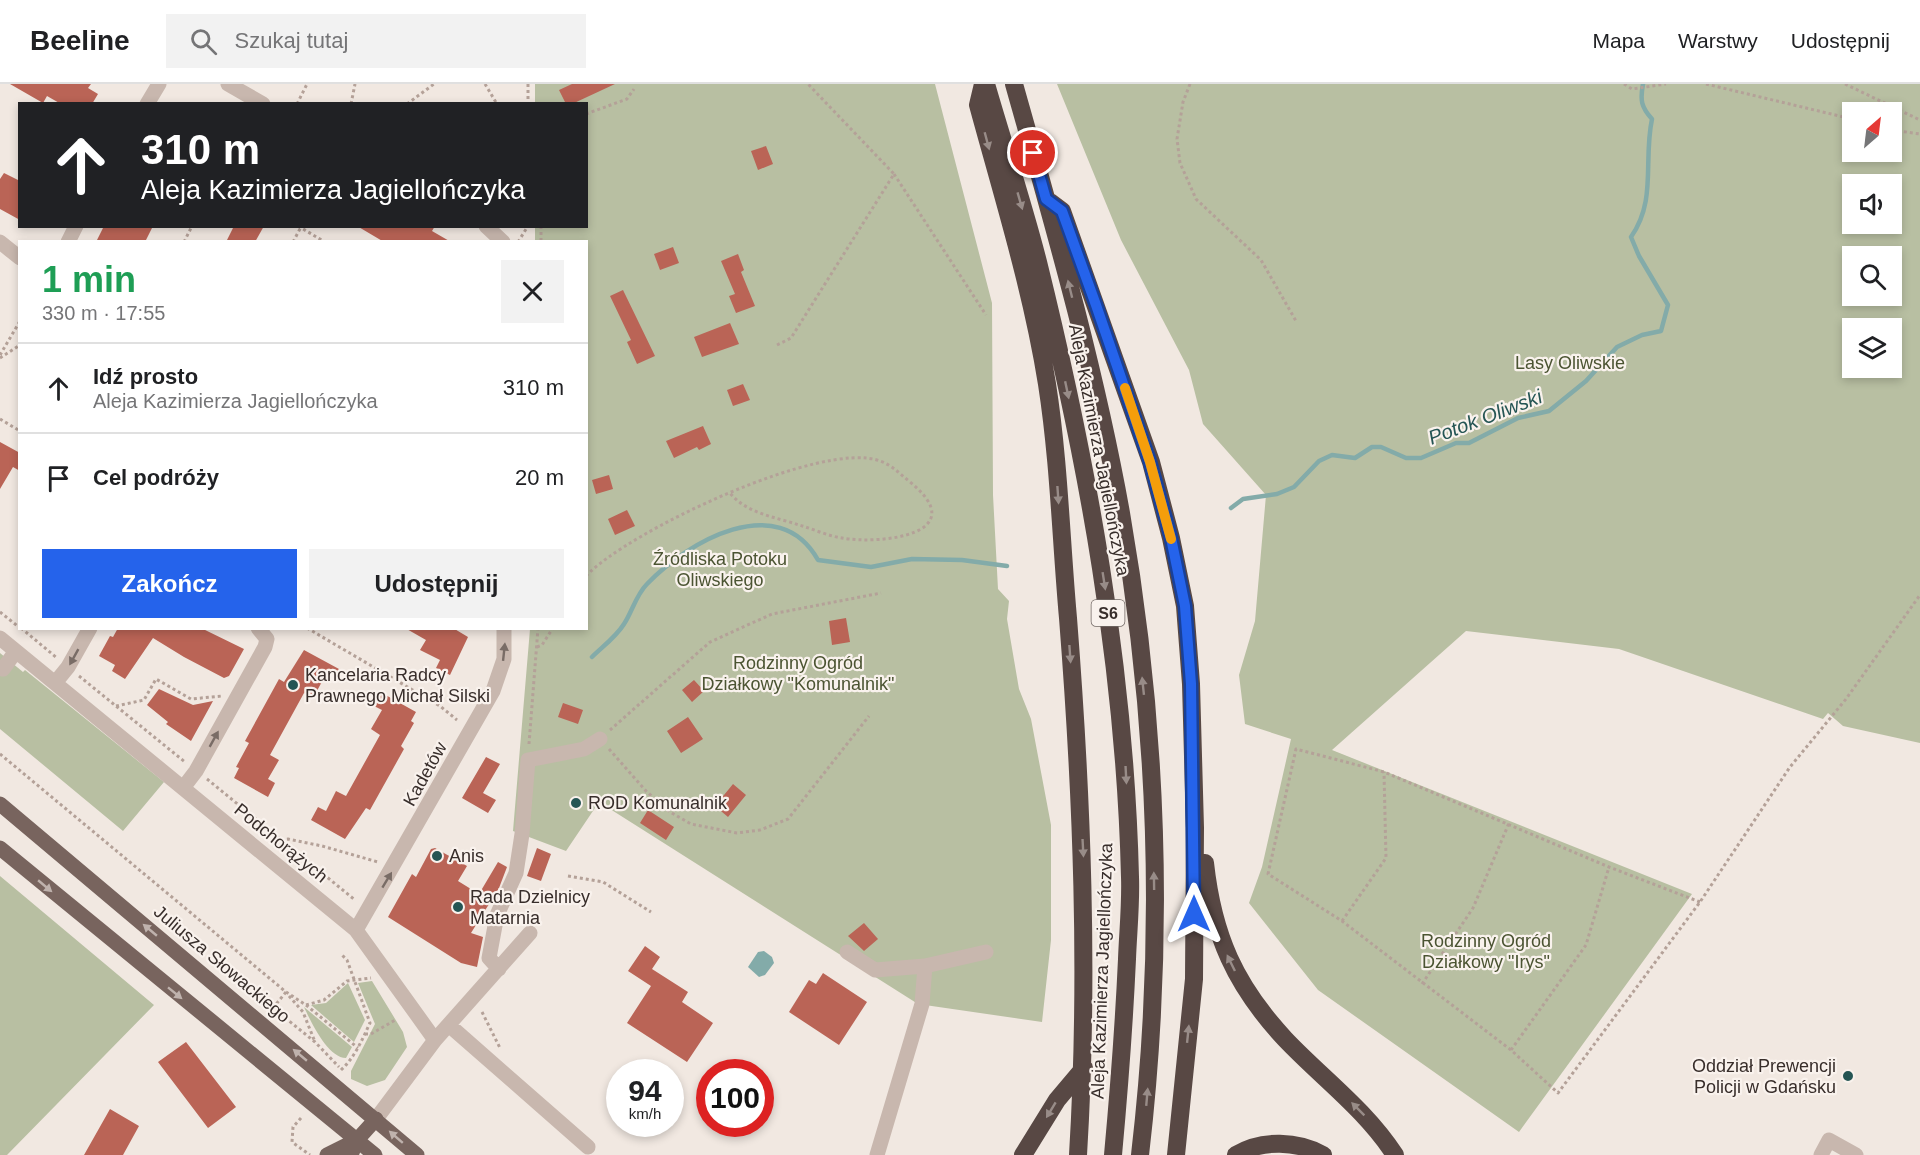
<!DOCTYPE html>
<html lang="pl">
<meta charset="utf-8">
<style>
:root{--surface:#fff;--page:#f2f2f2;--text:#202124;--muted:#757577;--line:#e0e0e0;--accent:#2563eb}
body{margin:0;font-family:Arial,sans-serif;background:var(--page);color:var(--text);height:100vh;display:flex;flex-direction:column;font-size:22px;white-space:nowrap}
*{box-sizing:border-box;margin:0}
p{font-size:20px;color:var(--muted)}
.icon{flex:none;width:33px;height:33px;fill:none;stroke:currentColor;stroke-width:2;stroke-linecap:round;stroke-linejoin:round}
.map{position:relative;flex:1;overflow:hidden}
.panel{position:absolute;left:18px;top:156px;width:570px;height:390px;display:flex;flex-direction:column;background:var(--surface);border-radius:0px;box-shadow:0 3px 9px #0003}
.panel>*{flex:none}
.top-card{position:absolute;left:18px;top:18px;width:570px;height:126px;border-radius:0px;box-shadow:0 3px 9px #0003;background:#202124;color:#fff;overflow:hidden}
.needle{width:39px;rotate:28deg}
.tools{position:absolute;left:1842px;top:18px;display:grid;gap:12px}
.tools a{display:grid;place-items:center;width:60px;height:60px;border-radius:0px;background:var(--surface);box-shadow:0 3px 9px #0003;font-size:30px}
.speed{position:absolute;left:606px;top:975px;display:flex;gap:12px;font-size:30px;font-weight:700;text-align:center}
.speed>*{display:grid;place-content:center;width:78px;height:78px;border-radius:50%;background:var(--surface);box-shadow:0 3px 9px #0003;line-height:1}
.speed small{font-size:15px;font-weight:400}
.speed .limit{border:9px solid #d22;background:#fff;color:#111}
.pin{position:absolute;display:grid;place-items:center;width:51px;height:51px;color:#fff;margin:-26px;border:3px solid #fff;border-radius:50%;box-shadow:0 2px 6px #0007}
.me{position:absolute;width:66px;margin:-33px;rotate:0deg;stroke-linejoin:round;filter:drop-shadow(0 0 4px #0008)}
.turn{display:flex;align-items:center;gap:21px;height:126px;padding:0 24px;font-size:27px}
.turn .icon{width:78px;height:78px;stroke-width:2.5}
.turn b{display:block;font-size:42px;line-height:51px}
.round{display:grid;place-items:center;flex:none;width:63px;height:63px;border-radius:0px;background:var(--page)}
.head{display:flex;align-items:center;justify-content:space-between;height:102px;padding:0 24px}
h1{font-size:36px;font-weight:600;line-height:45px;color:#1e9e55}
.primary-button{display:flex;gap:12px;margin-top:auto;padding:12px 24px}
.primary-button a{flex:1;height:69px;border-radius:0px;background:var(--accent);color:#fff;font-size:24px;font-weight:600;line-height:69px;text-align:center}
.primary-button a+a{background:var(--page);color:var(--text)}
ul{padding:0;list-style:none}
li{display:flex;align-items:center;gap:18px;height:90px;padding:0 24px;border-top:2px solid var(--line)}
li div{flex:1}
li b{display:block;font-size:22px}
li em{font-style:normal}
header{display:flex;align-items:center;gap:36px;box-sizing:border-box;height:84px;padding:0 30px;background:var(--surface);border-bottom:2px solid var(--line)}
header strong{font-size:28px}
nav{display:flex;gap:33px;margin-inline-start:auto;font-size:21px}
.search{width:420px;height:54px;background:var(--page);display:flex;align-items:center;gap:15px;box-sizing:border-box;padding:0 21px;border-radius:0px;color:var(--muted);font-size:22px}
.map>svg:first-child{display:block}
.green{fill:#b8bfa2;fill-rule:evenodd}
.water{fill:#83aba9}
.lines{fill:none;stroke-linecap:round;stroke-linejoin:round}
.stream{stroke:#83aba9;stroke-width:4.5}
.building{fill:#ba6456}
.path{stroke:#b4a198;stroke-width:3;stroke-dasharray:3 3;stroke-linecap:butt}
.minor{stroke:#c8b7ae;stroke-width:15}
.major{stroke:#78645e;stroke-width:15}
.highway{stroke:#584844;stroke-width:18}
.oneway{fill:#988c88}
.oneway2{fill:#796c66}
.oneway3{fill:#bfb2ad}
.route-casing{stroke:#184099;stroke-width:15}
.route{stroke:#2563eb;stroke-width:10}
.slow{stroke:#f59e0b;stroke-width:10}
.poi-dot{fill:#255554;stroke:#f9f2ed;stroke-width:2}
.labels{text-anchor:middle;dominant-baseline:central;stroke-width:4.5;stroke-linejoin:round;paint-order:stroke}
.shield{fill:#f9f2ed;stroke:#726965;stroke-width:1.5}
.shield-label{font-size:16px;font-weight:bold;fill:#382e2b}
.park-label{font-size:18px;fill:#4b5432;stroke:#f9f2ed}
.street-label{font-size:18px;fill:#382e2b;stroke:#f9f2ed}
.poi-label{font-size:18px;fill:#382e2b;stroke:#f9f2ed;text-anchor:start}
.water-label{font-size:20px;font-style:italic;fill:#255554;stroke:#f9f2ed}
</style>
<header>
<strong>Beeline</strong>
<div class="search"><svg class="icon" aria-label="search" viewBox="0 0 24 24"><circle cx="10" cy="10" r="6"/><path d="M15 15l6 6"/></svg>Szukaj tutaj</div>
<nav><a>Mapa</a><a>Warstwy</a><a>Udostępnij</a></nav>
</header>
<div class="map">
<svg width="1920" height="1071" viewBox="0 0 1920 1071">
<rect width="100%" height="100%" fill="#f1e8e1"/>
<path class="green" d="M535,0H935L992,219L993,411L998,505L1009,517L1007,535L1019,605L1031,635L1051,741V856L1042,938L918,920L599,718L566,767L513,747L530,545L586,544V158L535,157V143L586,142V20L535,19Z
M1057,0H1920V659L1843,642L1828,629L1823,635L1619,565L1466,547L1332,666L1692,810L1519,1048L1318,906L1249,819L1262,783L1291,655L1245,640L1239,591L1255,537L1266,411L1203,340L1189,286L1121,156ZM1852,28H1892V68H1852ZM1852,100H1892V140H1852ZM1852,172H1892V212H1852ZM1852,244H1892V284H1852Z
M0,569L23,588L25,586L164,698L123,747L0,645Z
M0,792L154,921L7,1071H0Z
M372,897L403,948L407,963L385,996L367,1002L351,995V987L375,940L358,899Z
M348,899L365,936L354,958L311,921L326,919Z
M304,923L352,963L346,974C328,974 311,938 304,923Z"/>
<path class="water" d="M764,867L772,873L774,879L765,891L759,893L748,883L758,868Z"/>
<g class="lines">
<path class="stream" d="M1231,424L1243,415L1277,410L1294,403L1319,377L1332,371L1355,374L1372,363H1381L1406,374H1421L1456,359H1469L1518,334L1549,327L1586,297L1617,263L1642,251L1661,247L1668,221L1639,172L1631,153C1657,116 1643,77 1652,35C1641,23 1640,16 1643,0
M592,573C602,563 616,553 624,540C632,528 636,511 647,500C687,458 778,405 818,476L871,483L912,475L962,476L1007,482"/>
</g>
<path class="building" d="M10,0H91L88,4L98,10L92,20H61L47,12L43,19Z
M572,0H615L572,20H566L559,6Z
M766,62L773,80L758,86L751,67Z
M4,89L20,97V136L0,125V95Z
M104,142H153L145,158H96Z
M234,142H264L255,158H226Z
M357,142H435L432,147L451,158H384Z
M673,163L679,179L660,186L654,170Z
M738,170L744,186L741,188L755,222L736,229L729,212L735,210L721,177Z
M623,206L655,272L637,280L627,258L631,256L610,212Z
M730,239L739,260L702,273L694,253Z
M743,300L750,316L733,322L727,306Z
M703,342L711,360L699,366L697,363L674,374L666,357Z
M0,358L20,369V387L13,383L0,405Z
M609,391L613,405L596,410L592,396Z
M627,426L635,442L615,451L608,435Z
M846,534L850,558L832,561L829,537Z
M118,544H201L244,565L229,592L224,594L184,573L153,554L125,595L112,587L115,581L99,572L110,552L113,553Z
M405,544H453L468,553L450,591L436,584L440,576L420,566L426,556Z
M304,566L339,585L331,598L324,594L313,614L304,609L270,671L279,676L268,695L275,699L268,713L234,694L239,684L236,683L249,659L245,657L279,595L284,598Z
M694,596L704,607L692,618L682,606Z
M159,605L193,621L213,617L191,657L166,640L168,638L147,621Z
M382,609L416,628L411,637L414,639L401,662L404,665L370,726L366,724L345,755L311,736L318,723L326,727L336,707L346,712L380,651L371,645L382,626L374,622Z
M563,619L583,626L578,640L558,633Z
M688,633L703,655L681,669L667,647Z
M486,673L500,680L483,709L496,716L488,729L462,714Z
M733,700L746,711L728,733L715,722Z
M648,726L674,743L666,756L640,739Z
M435,764L467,782L458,797L479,810L498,778L507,783L499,804L471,849L483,853L477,883L461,879L388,833L412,790L416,793L431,765Z
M537,764L551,770L541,797L527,792Z
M864,839L878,855L864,867L848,852Z
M645,862L660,873L652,885L688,908L682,918L713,939L687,978L627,939L651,902L628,887Z
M823,889L867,918L839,961L789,928L809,896L816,900Z
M186,958L236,1023L208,1044L158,978Z
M110,1025L139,1042L123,1071H84Z"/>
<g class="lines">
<path class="path" d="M485,0L497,20
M528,0V20
M1190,0L1183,18L1177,55L1180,79L1196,115L1261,176L1296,237
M1624,0L1632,5L1666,0
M1706,0L1852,35
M1845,0L1920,36
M297,20L307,0
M351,20L355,0
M407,20L434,0
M586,30L627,15L634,5
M1892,46L1920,50
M894,90L986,231
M298,142L325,158
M541,142V158
M184,158L192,142
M293,158L301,143
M518,158L528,142
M777,261L791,254L894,90L808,0
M0,271L20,237
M0,274L20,261
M0,335L20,347
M586,492C627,448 823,355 880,377C892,381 900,390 910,398C974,450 881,461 842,454C828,452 813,445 799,441C776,433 747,430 730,409
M0,528L20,544
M21,544L57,574
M307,544L440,622L457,636
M537,563L542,561L553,544
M79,592L185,678
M116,622L144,616L156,595L191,615L222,612
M610,646L710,558L772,530L881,509
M529,660L538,544
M609,665L646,707L670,728L691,740L737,749L760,746L788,735L869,632
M0,670L286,908L306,921L358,964
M207,695L355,816
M281,756L288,755L322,762L378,778
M568,792L603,798L651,828
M1700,818L1609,783L1384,688L1296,665L1268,790L1342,837L1511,966L1558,1009L1700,818L1790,683L1846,615L1920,511
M1342,837L1386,774L1384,688
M1422,900L1473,824L1509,739
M286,908L273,924L315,958L339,983
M289,912L303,928L315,958
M306,921L324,916L347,897L371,894
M482,928L500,964
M365,950H371L397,935
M1511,966L1586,861L1609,783
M341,986C355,973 362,956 370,939L347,876L342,871
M301,1034L293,1043L292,1058L310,1071"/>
<path class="minor" d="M228,0L263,20
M147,20L159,0
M486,142L503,158
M0,158L20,174
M68,158L76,142
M0,554L356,846L435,956
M3,585L16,567
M55,599L68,583L90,544
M183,704L196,687L265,563L267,555L258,544
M356,846L493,607L504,575V544
M847,868L875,886L925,882
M499,885L489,874L497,831L516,789L522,750L528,676L584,665L600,655
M450,942L588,1063
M376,1035L435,956L530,849
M877,1071L922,920L925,882L986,868
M1821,1071L1829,1056L1856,1071"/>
<path class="major" d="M0,720L417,1071
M0,764L375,1071
M327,1071L357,1056
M351,1071L357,1056L376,1035"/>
<path class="highway" d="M983,0L978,21C1003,113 1032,206 1047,300C1059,377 1061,456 1068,534C1082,713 1089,891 1078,1071
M986,0C1003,59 1023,119 1038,178C1088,380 1125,585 1130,793C1131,820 1128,848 1127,875C1124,941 1119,1006 1113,1071
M1014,0C1054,142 1095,284 1121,429C1158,640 1165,858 1140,1071
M1050,118L1062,127L1151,378L1171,454L1185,522L1191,600L1195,744L1194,895L1176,1071
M1205,779C1213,852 1235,901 1285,955C1322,994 1365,1025 1395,1071
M1023,1071L1057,1016L1084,984
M1236,1071C1262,1055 1298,1057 1323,1071"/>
</g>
<defs><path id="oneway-solid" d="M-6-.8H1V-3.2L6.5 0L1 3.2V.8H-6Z" transform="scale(1.5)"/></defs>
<g class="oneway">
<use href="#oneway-solid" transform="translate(987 57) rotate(75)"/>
<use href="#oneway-solid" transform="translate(1020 117) rotate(74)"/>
<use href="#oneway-solid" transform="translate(1070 205) rotate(-104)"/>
<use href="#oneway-solid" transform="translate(1067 306) rotate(78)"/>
<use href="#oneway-solid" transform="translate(1058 411) rotate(86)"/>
<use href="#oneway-solid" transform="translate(1104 497) rotate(81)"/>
<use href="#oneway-solid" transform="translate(1070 570) rotate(86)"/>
<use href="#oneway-solid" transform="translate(1143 602) rotate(-96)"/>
<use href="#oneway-solid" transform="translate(1126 691) rotate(87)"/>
<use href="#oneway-solid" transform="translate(1083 764) rotate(87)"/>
<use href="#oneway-solid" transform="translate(1154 797) rotate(-91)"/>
<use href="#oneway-solid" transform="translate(1231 879) rotate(-116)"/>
<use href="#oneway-solid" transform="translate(1188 950) rotate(-84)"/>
<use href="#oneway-solid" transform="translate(1147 1013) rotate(-85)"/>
<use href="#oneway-solid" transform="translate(1358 1025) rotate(-135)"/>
<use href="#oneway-solid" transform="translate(1051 1026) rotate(121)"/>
</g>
<g class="oneway2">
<use href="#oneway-solid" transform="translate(504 568) rotate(-84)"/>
<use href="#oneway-solid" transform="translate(74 573) rotate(119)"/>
<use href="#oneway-solid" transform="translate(214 655) rotate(-61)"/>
<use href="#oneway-solid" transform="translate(387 796) rotate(-59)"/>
</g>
<g class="oneway3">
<use href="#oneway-solid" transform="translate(45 802) rotate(40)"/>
<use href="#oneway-solid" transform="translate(150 846) rotate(-140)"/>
<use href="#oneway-solid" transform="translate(175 909) rotate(39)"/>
<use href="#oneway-solid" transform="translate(300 971) rotate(-140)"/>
<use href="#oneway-solid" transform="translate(396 1053) rotate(-139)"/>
</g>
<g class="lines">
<defs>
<path id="route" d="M1033,69L1046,115L1062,127L1096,221L1150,378L1171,454L1185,522L1191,600L1194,830"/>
</defs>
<use href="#route" class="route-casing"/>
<use href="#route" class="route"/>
<path class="slow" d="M1125,304L1150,378L1171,455"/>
</g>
<g class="poi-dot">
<circle cx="293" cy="601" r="6"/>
<circle cx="576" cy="719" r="6"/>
<circle cx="437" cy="772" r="6"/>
<circle cx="458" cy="823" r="6"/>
<circle cx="1848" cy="992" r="6"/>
</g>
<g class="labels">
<rect class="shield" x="1091.5" y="516" width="33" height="26" rx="4.5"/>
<g class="shield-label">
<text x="1108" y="529">S6</text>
</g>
<g class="park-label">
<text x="1570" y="279">Lasy Oliwskie</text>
<text x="720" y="475">Źródliska Potoku<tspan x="720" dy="21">Oliwskiego</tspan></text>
<text x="798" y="579">Rodzinny Ogród<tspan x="798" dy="21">Działkowy "Komunalnik"</tspan></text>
<text x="1486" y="857">Rodzinny Ogród<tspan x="1486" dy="21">Działkowy "Irys"</tspan></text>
</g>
<g class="street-label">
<text transform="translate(1099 366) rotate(79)">Aleja Kazimierza Jagiellończyka</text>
<text transform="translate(425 690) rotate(-61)">Kadetów</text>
<text transform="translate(281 759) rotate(39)">Podchorążych</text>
<text transform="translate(222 880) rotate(40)">Juliusza Słowackiego</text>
<text transform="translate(1102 887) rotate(-88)">Aleja Kazimierza Jagiellończyka</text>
</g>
<g class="poi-label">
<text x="305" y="591">Kancelaria Radcy<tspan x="305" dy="21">Prawnego Michał Silski</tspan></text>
<text x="588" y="719">ROD Komunalnik</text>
<text x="449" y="772">Anis</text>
<text x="470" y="813">Rada Dzielnicy<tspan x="470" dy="21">Matarnia</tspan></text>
<text x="1836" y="982" text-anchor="end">Oddział Prewencji<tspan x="1836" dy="21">Policji w Gdańsku</tspan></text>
</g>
<g class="water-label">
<text transform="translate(1485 333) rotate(-21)">Potok Oliwski</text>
</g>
</g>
</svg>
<div class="tools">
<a><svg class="needle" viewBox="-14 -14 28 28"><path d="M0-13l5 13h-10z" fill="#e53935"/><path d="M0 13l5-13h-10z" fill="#757577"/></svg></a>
<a><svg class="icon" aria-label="sound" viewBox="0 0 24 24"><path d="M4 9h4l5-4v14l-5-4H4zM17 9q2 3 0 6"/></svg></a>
<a><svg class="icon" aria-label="search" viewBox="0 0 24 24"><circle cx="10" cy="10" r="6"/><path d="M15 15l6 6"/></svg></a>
<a><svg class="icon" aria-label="layers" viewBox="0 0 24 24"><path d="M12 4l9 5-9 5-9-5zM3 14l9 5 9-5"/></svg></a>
</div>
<div class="speed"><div>94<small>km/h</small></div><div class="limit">100</div></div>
<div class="pin" style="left:1033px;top:69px;background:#d93025"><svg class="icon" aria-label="arrive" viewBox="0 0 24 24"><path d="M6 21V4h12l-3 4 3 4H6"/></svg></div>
<svg class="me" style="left:1194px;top:830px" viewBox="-20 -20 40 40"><path d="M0-17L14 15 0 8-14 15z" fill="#2563eb" stroke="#fff" stroke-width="4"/></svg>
<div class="top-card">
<div class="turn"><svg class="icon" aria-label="ahead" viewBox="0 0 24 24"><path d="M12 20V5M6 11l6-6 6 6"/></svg><div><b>310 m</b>Aleja Kazimierza Jagiellończyka</div></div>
</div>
<section class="panel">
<div class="head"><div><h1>1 min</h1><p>330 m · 17:55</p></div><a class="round"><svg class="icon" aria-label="close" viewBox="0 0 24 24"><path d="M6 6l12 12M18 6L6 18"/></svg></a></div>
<ul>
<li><svg class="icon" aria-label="ahead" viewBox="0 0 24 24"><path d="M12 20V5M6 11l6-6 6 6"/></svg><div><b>Idź prosto</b><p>Aleja Kazimierza Jagiellończyka</p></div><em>310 m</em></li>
<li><svg class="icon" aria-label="arrive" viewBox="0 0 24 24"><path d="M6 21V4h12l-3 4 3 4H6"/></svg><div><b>Cel podróży</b></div><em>20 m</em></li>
</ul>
<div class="primary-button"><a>Zakończ</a><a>Udostępnij</a></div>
</section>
</div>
